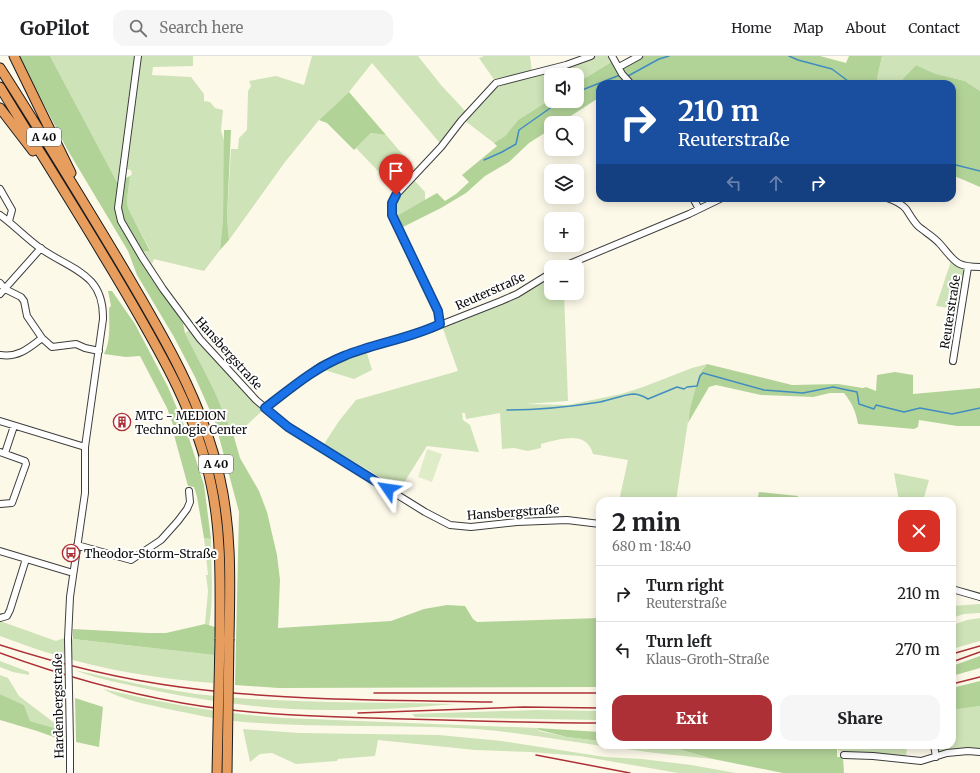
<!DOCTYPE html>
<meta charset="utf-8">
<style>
:root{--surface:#fff;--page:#f6f6f6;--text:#202124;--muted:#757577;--line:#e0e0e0;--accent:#ac3035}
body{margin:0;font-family:Merriweather,serif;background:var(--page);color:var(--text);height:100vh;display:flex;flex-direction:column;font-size:15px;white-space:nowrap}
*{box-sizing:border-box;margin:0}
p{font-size:13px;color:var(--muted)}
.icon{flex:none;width:22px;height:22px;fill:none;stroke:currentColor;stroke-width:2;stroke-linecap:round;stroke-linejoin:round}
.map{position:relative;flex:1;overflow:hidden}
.side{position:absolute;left:596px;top:441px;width:360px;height:252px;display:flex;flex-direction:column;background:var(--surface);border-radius:12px;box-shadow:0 2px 10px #0003}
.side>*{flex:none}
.guide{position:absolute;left:596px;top:24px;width:360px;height:122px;border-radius:12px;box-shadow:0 2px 10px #0003;background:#1a4fa0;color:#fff;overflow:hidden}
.tools{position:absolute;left:544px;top:12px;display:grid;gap:8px}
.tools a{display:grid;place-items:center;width:40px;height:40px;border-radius:8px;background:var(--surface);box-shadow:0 2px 10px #0003;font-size:20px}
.pin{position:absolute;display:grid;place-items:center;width:34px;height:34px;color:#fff;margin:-41px -17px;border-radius:50% 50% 50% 0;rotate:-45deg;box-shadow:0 0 4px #0007}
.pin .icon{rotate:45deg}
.me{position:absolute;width:44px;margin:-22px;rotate:302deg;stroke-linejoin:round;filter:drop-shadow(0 0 3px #0008)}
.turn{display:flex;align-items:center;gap:14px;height:84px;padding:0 16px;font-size:18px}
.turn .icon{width:52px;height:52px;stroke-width:2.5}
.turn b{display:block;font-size:28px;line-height:34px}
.lanes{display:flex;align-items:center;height:38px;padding:0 16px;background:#0003;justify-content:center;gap:20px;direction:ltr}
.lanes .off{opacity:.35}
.round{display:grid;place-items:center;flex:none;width:42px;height:42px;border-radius:12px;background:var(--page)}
.summary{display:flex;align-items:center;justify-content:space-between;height:68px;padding:0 16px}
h1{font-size:24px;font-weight:800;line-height:30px}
.button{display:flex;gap:8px;margin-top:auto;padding:8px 16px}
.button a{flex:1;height:46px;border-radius:12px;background:var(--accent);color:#fff;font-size:16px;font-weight:800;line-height:46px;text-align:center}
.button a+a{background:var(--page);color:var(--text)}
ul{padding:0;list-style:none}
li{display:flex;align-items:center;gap:12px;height:56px;padding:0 16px;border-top:1px solid var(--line)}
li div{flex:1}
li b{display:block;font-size:15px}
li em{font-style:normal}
header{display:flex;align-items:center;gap:24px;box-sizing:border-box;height:56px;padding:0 20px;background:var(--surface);border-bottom:1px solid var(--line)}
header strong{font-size:19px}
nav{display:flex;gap:22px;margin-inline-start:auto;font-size:14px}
.search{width:280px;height:36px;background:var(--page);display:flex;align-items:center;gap:10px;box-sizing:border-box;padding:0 14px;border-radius:12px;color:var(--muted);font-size:15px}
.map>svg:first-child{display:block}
.green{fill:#cee3b7}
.forest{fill:#b2d398}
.pitch{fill:#dfecc8}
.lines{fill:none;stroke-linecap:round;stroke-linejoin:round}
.stream{stroke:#418dc0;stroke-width:1.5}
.minor-casing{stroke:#3d3d3d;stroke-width:8}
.highway-casing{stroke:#1b1b1b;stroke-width:11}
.minor{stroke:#fff;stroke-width:6}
.highway{stroke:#e79d5e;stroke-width:9}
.rail{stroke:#ac3035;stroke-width:1.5}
.minor-bridge-casing{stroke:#3d3d3d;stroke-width:8;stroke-linecap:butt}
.highway-bridge-casing{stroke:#1b1b1b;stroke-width:11;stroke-linecap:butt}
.minor-bridge{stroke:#fff;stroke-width:6}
.highway-bridge{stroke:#e79d5e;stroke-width:9}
.route-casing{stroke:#114b97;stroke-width:10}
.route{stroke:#1a73e8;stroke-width:7}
.labels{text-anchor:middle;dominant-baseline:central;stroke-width:4;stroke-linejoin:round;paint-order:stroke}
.shield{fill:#fff;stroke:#545454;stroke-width:1}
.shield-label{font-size:11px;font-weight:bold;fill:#0a0a0a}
.street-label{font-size:12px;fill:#0a0a0a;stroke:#fff}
.poi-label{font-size:12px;fill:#0a0a0a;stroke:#fff;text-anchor:start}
</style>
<header>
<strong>GoPilot</strong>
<div class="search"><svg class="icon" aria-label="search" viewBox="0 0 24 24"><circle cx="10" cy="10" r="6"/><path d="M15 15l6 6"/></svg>Search here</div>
<nav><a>Home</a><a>Map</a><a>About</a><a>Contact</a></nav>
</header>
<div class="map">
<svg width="980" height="717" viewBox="0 0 980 717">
<rect width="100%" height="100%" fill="#fdf9e9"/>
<path class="green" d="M50,0H193V10L153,11L152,19L191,21L204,38V45L210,46L215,52L223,54L221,74L225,88L223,162L220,194L204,215L154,203L152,208L143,195L150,194L128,152L127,144L130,120L132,118L131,114L120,112L117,126Z
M312,0H418L441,29L468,58L442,87L439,86L372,7L349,36L319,64L285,106L229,184L227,161L231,93H238L239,82L247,74L248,35L251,30L249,25L276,20L304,29Z
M484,0H530L532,16L495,25L479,2Z
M595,0H610L613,5L577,27V19H551V43L518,64L505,80L494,87L464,64L498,28Z
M882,0H980V35L965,25L936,18L916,9L898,28H890L877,23Z
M371,77L386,79L417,115L397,135L356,92Z
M414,124L425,136V145L395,161C392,140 401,138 414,124Z
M951,205L965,214L960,250L958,253H956L936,250Z
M551,219V237H564L568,345L526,348L568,349L621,338L643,331L692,312L707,308L699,319L690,352L676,445H619L628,404L593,398C586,373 559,384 541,388V392L528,395L514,392L502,393L500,357L466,363L465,357H462L463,364L470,369L479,396L427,390L400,433L324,388L339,365L356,344L458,315L442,270Z
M189,274L234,325L263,354L234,381L214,334L185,277Z
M366,294L372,314L354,323L321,313L325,310Z
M894,417L929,424L923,445H899Z
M204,482L211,483C211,512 214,541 209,570L205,568L208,535L206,519H208Z
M980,548V557L964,558L952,562V550Z
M980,562V585L952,593V569L967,564Z
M0,565L56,585L64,582L214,599L213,627C159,623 104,614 52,598C35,593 17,586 0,580Z
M0,605L29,616V619L13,616L0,611Z
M74,614C115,623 155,632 196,638C282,648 370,646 457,648C418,651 380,654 341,654C280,655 217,647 157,635C129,629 101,624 74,614Z
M0,619L8,622L19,640L65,675L30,665L24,649L0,638Z
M103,633C163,647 222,658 284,662L537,672L539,675L567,681L600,685V689H665L713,703C687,700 660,698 633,694C581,688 529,677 476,673C399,668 321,672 244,666C218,664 193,658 168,653C146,648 122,644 103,633Z
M980,650V694L962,692L938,698L937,689H952V654Z
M537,654L600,655V664L415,661L412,658Z
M243,673L299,677L439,679L502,685L605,701L642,703L691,709L736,717H678L580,700L531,696L475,694L378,684L375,700L338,703L337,705L296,708L272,697L260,698L250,706Z
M838,689H907L906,702L846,697L838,694Z"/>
<path class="forest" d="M19,0H50L117,126L130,120L127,144L128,152L150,195H143L137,198L183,267L185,277L214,334L234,381L240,402L259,435L267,456L277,499L280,524L278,572L391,565L424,553L447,549L465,550L473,563L477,566L600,562V631L279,632L235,629L239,456L215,366L195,321L174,281L137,219L128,195L67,93Z
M643,0H820L846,7L849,0H882L877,23L890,28H822L817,25L795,28H633L629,23L620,28H600V41L560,67H551V73L529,87L509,106L485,120L466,137L441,152L401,172L395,161L437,137L445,145L456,138L469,126L462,119L497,90L494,87L505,80L518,64L551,43V45H577V27L613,5L618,13Z
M916,9L936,18L965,25L980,35V131L952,119V28H898Z
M349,36L386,79L371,77L354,94L327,67L319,64Z
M224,74H231L227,161L229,184L220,194L223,162Z
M108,235H112L135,268L168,331L187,376L204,429L211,483L204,482L197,441L194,431L188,430L174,379L176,377L167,352L140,300L126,301L104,298C111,285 109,267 109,252L111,250Z
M707,308L792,329L838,328L863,332L866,331L876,335L877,319L895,316L913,319V338L980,332V370H957L919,364L918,371L914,373L858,368C856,356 852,347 844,337H830L813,341L761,339L716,329L709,331L688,367L690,352L699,319Z
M759,436L798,440L796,445H757Z
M205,568L215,571L214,599L73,583V573L148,577H166Z
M980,600V612L952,620V610Z
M980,625V650L952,654V632Z
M0,638L24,649L30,665L65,675V685L37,675L0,664Z
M75,642L103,651L99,691L76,686Z
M537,672L600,676V685L567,681L539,674Z
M665,689H837V701H843L844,717H783L713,703Z"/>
<path class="pitch" d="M427,393L442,398L432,426L418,421Z"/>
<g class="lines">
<path class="stream" d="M789,0L798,4L832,13L848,25L849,28
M628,20L659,3L669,0
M577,36L620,19
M484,104L502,96L516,88L519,74L556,48L565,45
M952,108L980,115
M507,354C538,354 569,351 600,346C611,344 622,339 633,338C638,338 643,340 648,343L677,331L684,333L687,331L697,330L700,320L703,317L764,334L803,337L833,331L857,336L859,348L874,353L876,349L904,356L920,352L952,358L980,352"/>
<defs>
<path id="minor" d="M138,0L118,152L121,165L142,201L163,233L200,283L256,344L288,371L425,456L450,469L471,471L517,466L567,464L600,468
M612,0L622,18L631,28
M619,11L639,0
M0,133L12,154L9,165
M693,142L699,153
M887,142C893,144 901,147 906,153C910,159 913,165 918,170C925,176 934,181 940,188C955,205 955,211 980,211
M0,159C14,169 26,182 40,192C71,214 104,217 103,263L85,391V437L70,541L68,583
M562,211L689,158L722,142
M0,227L5,233L21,241L24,245L27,260L42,282C29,292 18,302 0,299
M0,238L41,192
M439,268L438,255L392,159V147L396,139L441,91L461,65L496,27L566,9L591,0
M42,282L52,291L76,288L85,292L99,295
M953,305L968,211
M265,352L321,310L343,300L430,273L501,245L517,238L551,217
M0,365L85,391
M0,396L25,405L26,408L12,447L0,448
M5,397L14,370
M77,489L131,504L161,484L178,465L187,453L190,446L189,435
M0,495L73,517
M952,533L980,541
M0,562L7,560L10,554L26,503
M934,689L936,701
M844,699L873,700L921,705L947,697L968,695L980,696
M70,717V686"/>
<path id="highway" d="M14,0L71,117
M0,12C40,74 78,137 116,200C158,271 202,342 220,423C232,476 230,529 229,583
M0,31C42,100 86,169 127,239C162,299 197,359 211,428C222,479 220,531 220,583
M0,52L33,95"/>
</defs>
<use href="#minor" class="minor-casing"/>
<use href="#highway" class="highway-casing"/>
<use href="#minor" class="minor"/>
<use href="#highway" class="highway"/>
<path class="rail" d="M0,589C59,608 119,623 180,631C283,645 388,644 492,646
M0,597C60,619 120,636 182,647C256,660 330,661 405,663C470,665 535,667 600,667
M952,598L980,590
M952,606L980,596
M952,628L980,621
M374,637H600
M358,657L524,651L600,652
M536,699L630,717"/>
<defs>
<path id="minor-bridge" d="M68,583L70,686"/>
<path id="highway-bridge" d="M217,717L220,583
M227,717L229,583"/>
</defs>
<use href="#minor-bridge" class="minor-bridge-casing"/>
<use href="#highway-bridge" class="highway-bridge-casing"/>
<use href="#minor-bridge" class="minor-bridge"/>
<use href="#highway-bridge" class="highway-bridge"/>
</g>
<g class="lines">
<defs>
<path id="route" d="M388,433L288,371L265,352C290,333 314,312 344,300C375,287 409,283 440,268L438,255L392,159V147L396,139"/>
</defs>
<use href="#route" class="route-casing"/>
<use href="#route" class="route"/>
</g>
<defs>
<symbol id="building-ring" viewBox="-11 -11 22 22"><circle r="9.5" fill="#fff" stroke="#ac3035" stroke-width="1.5"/><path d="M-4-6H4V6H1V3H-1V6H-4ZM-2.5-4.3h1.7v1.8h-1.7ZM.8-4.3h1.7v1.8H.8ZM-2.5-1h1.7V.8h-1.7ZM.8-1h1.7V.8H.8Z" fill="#ac3035"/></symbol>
<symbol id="bus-ring" viewBox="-11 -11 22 22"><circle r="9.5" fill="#fff" stroke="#ac3035" stroke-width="1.5"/><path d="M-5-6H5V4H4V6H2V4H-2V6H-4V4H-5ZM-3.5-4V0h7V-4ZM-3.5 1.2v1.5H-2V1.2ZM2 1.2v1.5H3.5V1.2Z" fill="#ac3035"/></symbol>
</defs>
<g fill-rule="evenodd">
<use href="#building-ring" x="112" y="356" width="20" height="20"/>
<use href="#bus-ring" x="61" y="487" width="20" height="20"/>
</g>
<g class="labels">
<g class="shield">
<rect x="27" y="72" width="34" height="18" rx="3"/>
<rect x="199" y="399" width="34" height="18" rx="3"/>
</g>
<g class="shield-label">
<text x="44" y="81">A 40</text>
<text x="216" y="408">A 40</text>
</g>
<g class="street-label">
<text transform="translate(490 235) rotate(-24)">Reuterstraße</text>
<text transform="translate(950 256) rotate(-81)">Reuterstraße</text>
<text transform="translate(229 297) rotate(48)">Hansbergstraße</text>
<text transform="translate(513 456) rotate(-4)">Hansbergstraße</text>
<text transform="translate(58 650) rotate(-91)">Hardenbergstraße</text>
</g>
<g class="poi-label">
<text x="135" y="359">MTC - MEDION<tspan x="135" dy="14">Technologie Center</tspan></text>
<text x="84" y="497">Theodor-Storm-Straße</text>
</g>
</g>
</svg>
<div class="tools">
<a><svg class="icon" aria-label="sound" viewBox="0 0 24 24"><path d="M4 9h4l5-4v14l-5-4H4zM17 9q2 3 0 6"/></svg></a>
<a><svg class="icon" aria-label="search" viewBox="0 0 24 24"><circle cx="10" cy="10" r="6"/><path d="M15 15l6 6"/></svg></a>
<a><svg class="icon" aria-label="layers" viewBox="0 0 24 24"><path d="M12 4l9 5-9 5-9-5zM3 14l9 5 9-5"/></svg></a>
<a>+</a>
<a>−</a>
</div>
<div class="pin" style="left:396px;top:139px;background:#d93025"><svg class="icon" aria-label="arrive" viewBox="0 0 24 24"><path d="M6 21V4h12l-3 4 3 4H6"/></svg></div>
<svg class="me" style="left:388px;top:433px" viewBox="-20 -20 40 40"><path d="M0-17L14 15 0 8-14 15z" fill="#1a73e8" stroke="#fff" stroke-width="4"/></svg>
<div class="guide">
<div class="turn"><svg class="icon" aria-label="right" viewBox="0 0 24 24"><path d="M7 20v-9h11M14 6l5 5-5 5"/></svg><div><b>210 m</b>Reuterstraße</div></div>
<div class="lanes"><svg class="icon off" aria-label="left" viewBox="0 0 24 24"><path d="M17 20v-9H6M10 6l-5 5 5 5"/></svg><svg class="icon off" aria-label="ahead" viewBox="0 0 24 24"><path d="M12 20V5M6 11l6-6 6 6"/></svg><svg class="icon" aria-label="right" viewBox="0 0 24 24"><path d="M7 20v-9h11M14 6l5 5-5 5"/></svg></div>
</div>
<section class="side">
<div class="summary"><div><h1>2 min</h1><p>680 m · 18:40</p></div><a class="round" style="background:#d93025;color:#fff"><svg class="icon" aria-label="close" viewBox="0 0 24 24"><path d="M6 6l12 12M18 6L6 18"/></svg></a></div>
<ul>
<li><svg class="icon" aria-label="right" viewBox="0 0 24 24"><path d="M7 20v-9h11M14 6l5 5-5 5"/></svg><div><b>Turn right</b><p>Reuterstraße</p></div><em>210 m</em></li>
<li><svg class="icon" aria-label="left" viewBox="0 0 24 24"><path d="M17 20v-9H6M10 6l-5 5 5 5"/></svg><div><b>Turn left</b><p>Klaus-Groth-Straße</p></div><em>270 m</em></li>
</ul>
<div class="button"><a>Exit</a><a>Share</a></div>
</section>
</div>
